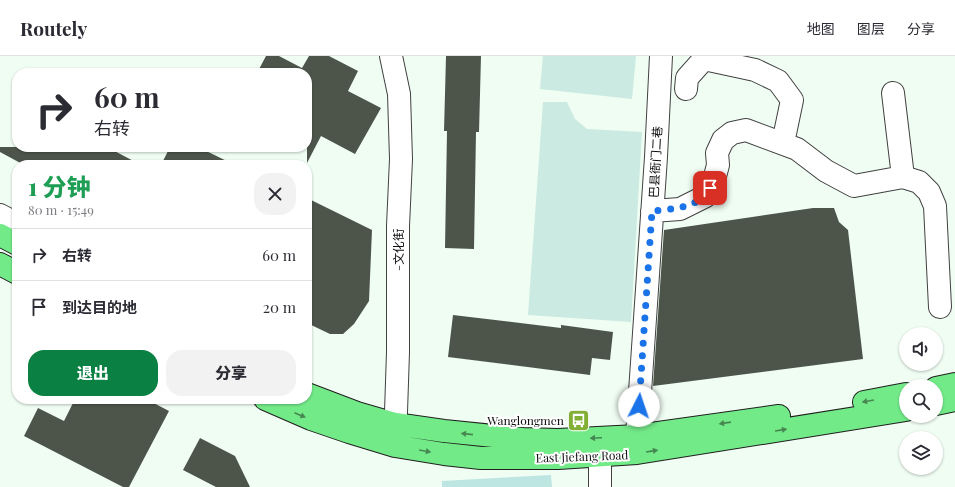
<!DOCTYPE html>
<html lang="zh">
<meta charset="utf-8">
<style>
:root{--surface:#fff;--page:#f2f2f3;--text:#2b2b33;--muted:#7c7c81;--line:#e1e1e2;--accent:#0b8043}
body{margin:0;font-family:"Playfair Display","Noto Sans SC",serif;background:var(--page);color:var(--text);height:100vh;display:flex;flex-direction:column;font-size:15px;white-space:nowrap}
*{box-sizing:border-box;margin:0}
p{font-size:13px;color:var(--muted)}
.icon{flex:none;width:22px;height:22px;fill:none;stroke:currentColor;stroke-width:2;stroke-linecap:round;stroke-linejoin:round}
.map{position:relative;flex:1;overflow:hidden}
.drawer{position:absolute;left:12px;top:104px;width:300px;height:244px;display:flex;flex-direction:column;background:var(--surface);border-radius:16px;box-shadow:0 1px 3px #0004}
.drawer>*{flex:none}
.top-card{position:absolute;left:12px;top:12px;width:300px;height:84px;border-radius:16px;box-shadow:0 1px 3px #0004;background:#fff;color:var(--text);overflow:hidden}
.tools{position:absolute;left:899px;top:271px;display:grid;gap:8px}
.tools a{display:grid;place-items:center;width:44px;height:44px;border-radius:50%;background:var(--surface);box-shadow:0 1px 3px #0004;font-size:20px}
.pin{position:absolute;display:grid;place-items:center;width:34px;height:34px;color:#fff;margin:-17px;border-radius:8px;box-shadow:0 2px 6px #0006}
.me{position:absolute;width:44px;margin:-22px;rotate:4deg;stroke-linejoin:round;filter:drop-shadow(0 0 3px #0008)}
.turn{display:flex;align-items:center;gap:14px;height:84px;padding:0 16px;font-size:18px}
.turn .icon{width:52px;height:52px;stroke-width:2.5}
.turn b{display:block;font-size:28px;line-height:34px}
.round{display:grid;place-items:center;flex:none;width:42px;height:42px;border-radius:16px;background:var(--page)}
.headline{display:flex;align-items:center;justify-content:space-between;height:68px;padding:0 16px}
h1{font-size:24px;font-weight:800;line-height:30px;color:#1e9e55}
.primary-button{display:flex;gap:8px;margin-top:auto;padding:8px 16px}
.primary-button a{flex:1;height:46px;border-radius:16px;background:var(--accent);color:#fff;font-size:16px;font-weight:800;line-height:46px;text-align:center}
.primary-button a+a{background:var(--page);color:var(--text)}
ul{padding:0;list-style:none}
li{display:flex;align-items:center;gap:12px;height:52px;padding:0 16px;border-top:1px solid var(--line)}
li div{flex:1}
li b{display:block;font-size:15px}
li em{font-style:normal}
header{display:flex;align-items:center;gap:24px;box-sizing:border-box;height:56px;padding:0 20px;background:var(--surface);border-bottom:1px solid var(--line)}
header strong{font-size:19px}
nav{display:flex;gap:22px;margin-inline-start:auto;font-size:14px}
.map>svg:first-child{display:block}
.green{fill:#bde5e1}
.pitch{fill:#cbeae2}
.building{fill:#4d554b}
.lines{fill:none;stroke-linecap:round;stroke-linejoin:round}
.minor-casing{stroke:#414141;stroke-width:24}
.major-casing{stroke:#1f1f1f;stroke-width:24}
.minor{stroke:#fff;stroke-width:22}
.major{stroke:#73ea88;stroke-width:22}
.oneway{fill:#468751}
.route{stroke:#1a73e8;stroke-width:7;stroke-dasharray:0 12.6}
.labels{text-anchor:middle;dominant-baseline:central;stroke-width:4;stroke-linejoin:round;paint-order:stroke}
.street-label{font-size:12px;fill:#0e0e0e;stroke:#fff}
.poi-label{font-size:12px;fill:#0e0e0e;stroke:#fff;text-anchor:end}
</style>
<header>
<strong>Routely</strong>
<nav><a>地图</a><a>图层</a><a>分享</a></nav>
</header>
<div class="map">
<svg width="955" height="431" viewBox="0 0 955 431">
<rect width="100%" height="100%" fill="#f0fdf3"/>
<path class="green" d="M551,419L552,431H442V425Z"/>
<path class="pitch" d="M543,0H636L632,43L540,33Z
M543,46H567L575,63L587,73L642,76L631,266L528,259Z"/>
<path class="building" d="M266,0H279L302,12L309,0H329L358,15L348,35L381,52L355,98L321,80L307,107V17H257Z
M446,0H481L479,76H476L474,193L445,192L447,75H444Z
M0,91H107L141,109H24L0,96Z
M170,91H198L235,109H161Z
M307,142L372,174L369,245L354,268L343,278H330L307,267Z
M813,152H834L839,166L848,174L863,303L653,330L664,174Z
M453,259L561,272V269L613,276L610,304L592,302L590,319L448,301Z
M75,343H146L169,355L129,431H123L24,380L38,352L64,365Z
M200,382L235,400L250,431H216L183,414Z"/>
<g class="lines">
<defs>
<path id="minor" d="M391,0L399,38L401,103L398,170V296L395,386
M686,33L687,22L704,3L755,14L778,25L792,44L783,87
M893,37L903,121
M652,155L680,153L706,140L714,124L718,109L717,97L723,84L732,77L746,74L797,93L826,115L854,130L903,121L919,126L929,136L935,150L940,251
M0,159L17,168
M637,380L656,101L661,0
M600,431V400"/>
<path id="major" d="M0,179L17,188
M0,208L17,217
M936,332L955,328
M307,338L357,357L395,368L444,375L523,383L558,384L637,380L779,360
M265,343L311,363L349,376L395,390L444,398L481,402H558L637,397L906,354
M864,346L906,338
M936,348L955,344"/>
</defs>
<use href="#minor" class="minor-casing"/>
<use href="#major" class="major-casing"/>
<use href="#minor" class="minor"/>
<use href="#major" class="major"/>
</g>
<defs><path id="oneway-solid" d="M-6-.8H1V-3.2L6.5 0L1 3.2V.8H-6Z"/></defs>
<g class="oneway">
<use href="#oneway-solid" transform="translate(868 345) rotate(170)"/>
<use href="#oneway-solid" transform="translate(300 359) rotate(23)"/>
<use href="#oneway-solid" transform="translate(725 367) rotate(172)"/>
<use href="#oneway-solid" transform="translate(781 374) rotate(-9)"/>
<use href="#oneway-solid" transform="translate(467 378) rotate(-174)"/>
<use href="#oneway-solid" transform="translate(596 382) rotate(177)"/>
<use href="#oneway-solid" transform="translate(425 395) rotate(10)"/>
<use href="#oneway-solid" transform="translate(652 395) rotate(-9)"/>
</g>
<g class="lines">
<path class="route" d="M639,350L652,155C672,153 700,152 710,132"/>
</g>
<defs>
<symbol id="bus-square" viewBox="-11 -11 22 22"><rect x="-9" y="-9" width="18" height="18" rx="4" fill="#82b034" stroke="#fff"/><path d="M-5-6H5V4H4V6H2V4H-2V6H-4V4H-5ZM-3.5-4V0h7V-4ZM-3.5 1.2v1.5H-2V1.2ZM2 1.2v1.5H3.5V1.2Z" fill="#fff"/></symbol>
</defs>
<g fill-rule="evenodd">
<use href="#bus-square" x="566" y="352" width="25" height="25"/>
</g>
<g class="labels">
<g class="street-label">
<text transform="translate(655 106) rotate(-87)">巴县衙门二巷</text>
<text transform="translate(398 194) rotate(-90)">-文化街</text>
<text transform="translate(582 400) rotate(-2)">East Jiefang Road</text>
</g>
<g class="poi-label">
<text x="564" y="364">Wanglongmen</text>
</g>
</g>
</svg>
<div class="tools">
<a><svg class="icon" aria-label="sound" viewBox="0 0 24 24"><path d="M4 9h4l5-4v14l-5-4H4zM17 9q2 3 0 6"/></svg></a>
<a><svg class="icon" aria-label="search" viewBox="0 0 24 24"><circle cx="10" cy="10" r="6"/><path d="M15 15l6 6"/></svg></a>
<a><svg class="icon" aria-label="layers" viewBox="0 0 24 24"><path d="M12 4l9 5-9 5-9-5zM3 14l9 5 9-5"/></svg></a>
</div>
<div class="pin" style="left:710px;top:132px;background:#d93025"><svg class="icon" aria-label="arrive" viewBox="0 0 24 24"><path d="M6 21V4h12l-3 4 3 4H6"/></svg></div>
<svg class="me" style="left:639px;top:350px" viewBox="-20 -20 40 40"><circle r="19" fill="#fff"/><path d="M0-13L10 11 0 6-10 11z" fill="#1a73e8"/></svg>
<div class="top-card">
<div class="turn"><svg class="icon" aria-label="right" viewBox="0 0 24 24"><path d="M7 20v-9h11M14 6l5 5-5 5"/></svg><div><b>60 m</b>右转</div></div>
</div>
<section class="drawer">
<div class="headline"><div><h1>1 分钟</h1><p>80 m · 15:49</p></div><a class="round"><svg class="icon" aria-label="close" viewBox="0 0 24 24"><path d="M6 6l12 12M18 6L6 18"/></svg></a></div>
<ul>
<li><svg class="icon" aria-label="right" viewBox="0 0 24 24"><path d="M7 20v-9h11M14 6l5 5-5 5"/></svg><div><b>右转</b></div><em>60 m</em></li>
<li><svg class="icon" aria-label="arrive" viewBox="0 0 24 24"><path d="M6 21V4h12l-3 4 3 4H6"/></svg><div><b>到达目的地</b></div><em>20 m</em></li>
</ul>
<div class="primary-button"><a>退出</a><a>分享</a></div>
</section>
</div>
